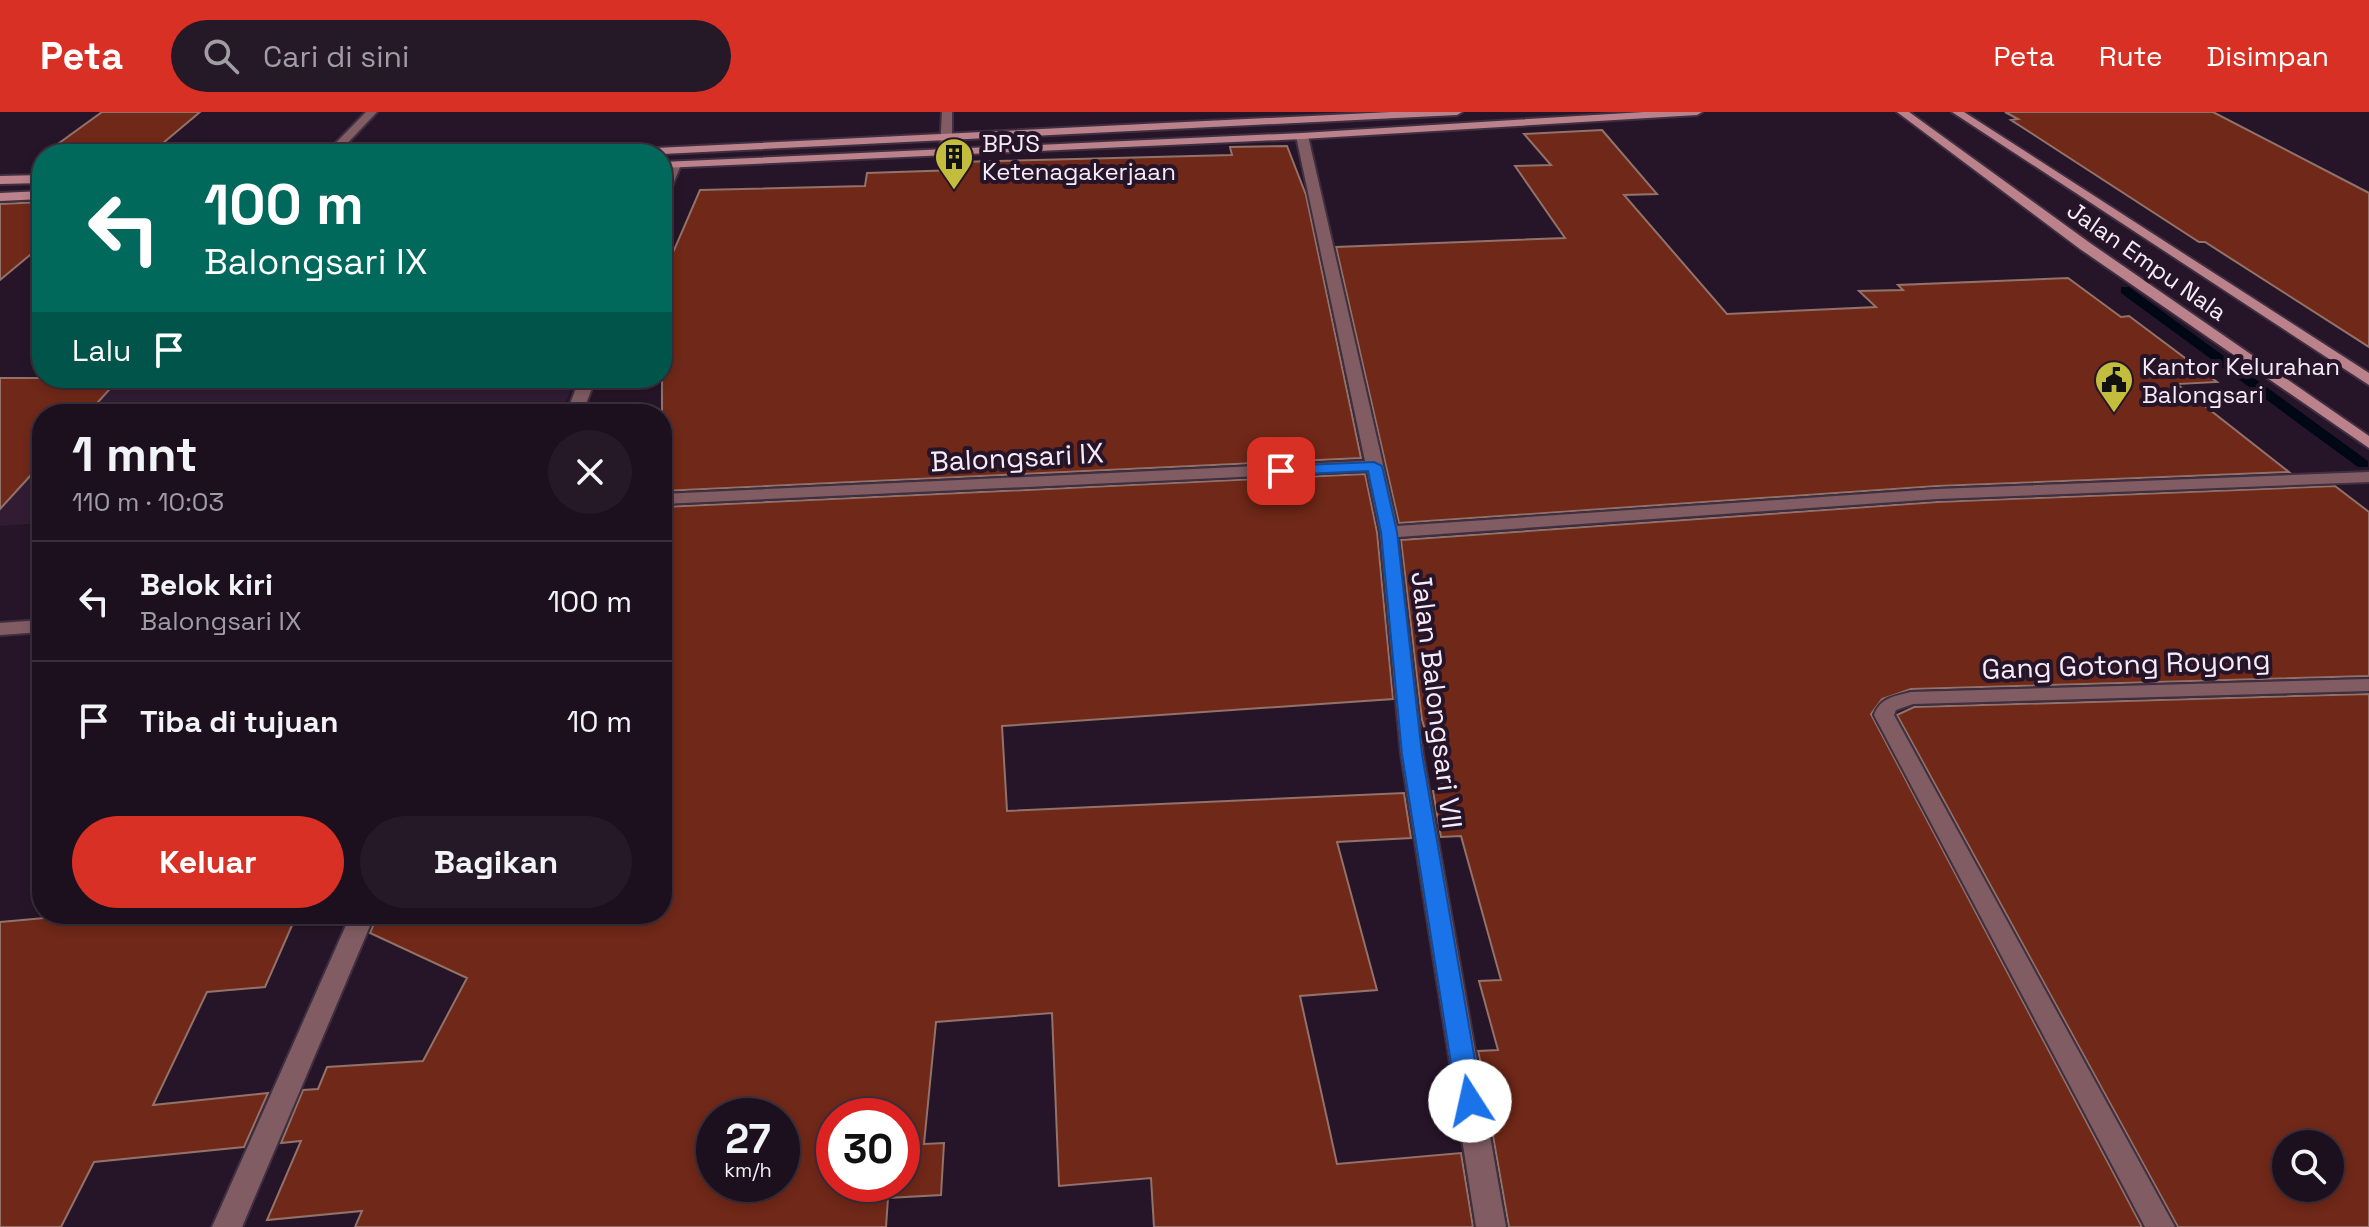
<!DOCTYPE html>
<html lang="id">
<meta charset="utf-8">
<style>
:root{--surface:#1c101e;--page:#251927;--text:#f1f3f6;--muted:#a09da4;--line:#3a303c;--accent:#d93025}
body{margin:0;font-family:"Space Grotesk",sans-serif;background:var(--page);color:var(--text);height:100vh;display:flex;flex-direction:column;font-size:30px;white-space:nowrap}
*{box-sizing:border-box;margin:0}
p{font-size:26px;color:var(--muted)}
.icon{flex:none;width:44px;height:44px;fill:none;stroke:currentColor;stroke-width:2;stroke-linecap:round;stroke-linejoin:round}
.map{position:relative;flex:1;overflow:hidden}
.panel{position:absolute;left:32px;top:292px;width:640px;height:520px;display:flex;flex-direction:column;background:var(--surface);border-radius:32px;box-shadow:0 4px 12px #0003,0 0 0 2px var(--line)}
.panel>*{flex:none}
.guide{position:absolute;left:32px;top:32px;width:640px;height:244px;border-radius:32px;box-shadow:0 4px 12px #0003,0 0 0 2px var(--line);background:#00695c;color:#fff;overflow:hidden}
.buttons{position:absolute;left:2272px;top:1018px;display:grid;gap:16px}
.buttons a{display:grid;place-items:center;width:72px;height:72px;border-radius:50%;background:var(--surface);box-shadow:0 4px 12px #0003,0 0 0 2px var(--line);font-size:40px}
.speed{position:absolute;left:696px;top:986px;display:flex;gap:16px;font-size:40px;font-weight:700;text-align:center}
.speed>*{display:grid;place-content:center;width:104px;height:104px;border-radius:50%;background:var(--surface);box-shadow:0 4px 12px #0003,0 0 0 2px var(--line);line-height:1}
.speed small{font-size:20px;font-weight:400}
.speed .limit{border:12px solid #d22;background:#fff;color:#111}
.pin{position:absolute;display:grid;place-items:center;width:68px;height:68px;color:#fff;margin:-34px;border-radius:16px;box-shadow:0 4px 12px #0006}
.me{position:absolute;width:88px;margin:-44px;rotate:350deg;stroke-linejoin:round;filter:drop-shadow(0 0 6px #0008)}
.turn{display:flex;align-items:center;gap:28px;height:168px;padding:0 40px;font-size:36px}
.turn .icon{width:104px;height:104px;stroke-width:2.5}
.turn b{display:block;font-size:56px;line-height:68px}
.then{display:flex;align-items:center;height:76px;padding:0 40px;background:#0003;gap:16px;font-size:30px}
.round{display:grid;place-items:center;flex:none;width:84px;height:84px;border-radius:42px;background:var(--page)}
.head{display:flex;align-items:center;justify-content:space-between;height:136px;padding:0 40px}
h1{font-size:48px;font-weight:700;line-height:60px}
.button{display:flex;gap:16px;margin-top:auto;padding:16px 40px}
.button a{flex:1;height:92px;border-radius:48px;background:var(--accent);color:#fff;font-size:32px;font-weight:700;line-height:92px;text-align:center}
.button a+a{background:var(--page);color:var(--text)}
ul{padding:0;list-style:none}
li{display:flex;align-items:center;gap:24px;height:120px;padding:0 40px;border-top:2px solid var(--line)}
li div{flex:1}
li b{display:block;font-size:30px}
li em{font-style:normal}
header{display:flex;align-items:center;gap:48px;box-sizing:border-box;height:112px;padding:0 40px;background:var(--accent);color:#fff}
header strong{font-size:38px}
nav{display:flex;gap:44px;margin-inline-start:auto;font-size:28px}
.search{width:560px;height:72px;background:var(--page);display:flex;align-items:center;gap:20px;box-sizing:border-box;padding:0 28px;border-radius:44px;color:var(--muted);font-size:30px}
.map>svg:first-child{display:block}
.built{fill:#311c34}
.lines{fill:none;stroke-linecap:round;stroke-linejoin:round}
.stream{fill:#000715;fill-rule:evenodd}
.building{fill:#702818;stroke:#927269;stroke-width:2;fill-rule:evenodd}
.street-casing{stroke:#3f2f41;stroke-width:4}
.secondary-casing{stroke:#3f2f41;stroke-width:4}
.street{fill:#815d63;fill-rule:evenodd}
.secondary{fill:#bb828c;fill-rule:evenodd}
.route{fill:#1a73e8;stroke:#114b97;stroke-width:2}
.labels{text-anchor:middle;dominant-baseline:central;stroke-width:8;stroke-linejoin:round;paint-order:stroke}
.far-poi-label{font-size:24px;fill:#f6ebf8;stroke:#261528;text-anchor:start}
.far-street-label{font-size:24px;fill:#f6ebf8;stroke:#261528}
.street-label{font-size:28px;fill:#f6ebf8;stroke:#261528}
</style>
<header>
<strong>Peta</strong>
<div class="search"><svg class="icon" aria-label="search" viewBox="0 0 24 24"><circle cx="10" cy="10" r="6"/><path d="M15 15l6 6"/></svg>Cari di sini</div>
<nav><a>Peta</a><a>Rute</a><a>Disimpan</a></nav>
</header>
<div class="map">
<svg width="2369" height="1115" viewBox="0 0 2369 1115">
<rect width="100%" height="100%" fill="#261528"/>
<path class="built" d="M95,266H576L561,302H42V411L0,414V297Z"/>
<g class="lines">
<path class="stream" d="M2121,175H2129L2368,349V355H2358L2121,181Z"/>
</g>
<path class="building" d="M102,0H200L150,42H44Z
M2005,0H2213L2369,81V235L2205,130H2199L2011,8L2018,7Z
M1602,18L1657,82L1624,83L1727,202L1876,195L1859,179L1903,178L1898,173L2068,166L2121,205L2129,204L2217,270L2177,272L2289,360L1937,374L1399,411L1336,135L1565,126L1515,54L1551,53L1524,22Z
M1287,34L1306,83L1361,346L662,379V166L700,78L865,74L867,61L957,58V50L1232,43L1230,35Z
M42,90V133L0,168V92Z
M0,266H120L87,302H42V351L0,397Z
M1365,362L1377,420L1393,587L1002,614L1007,699L1404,681L1411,726L1337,730L1377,878L1300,884L1337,1052L1461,1041L1473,1115H1154L1151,1066L1059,1074L1052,901L936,910L924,1032L944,1031L941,1083L888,1086L886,1115H355L362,1099L267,1108L301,1029L281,1031L303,978L318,977L327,955L423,949L467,866L370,821L378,802H662V395ZM714,1004H782V1072H714ZM834,1004H902V1072H834Z
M2335,374L2369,400V564L1911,577L1882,587L1871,602L2142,1115H1509L1489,1001H1493L1478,939L1498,938L1479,869L1501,868L1461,724L1441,725L1433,679H1444L1422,608L1401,428L1937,390Z
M2369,582V1115H2178L1897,603L1914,595ZM2286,1032H2330V1076H2286Z
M89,802H297L265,875L207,880L153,993L268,981L244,1035L94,1050L61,1115H0V810Z"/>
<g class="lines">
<defs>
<path id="street" d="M366,0H377L337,42H325Z
M942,0H952V39L946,42L940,39Z
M1302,21L1308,24L1397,414L1937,377L2369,360V370L1937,387L1398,425L1423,642L1506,1115H1476L1401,642L1380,420L1367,359L662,392V382L1365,349L1296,24Z
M671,51L681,53L668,84L662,88V70Z
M580,266H596L582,302H566Z
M42,508V520L0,523V511Z
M2369,567V579L1913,592L1896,598L1894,603L2175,1115H2145L1874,603C1880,586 1894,584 1911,580Z
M351,802H375L242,1115H212Z"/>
<path id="secondary" d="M1391,0H1462L1457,3L662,42H588L594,39Z
M1644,0H1702L1697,3L1302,27L662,56V50L1302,21Z
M1897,0H1909L2090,131L2369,324V336L2080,137Z
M1952,0H1964L2369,261V273Z
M42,63V71L0,72V64Z
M42,79V87L0,89V81Z"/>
</defs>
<use href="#street" class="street-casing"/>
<use href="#secondary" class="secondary-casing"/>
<use href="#street" class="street"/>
<use href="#secondary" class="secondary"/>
</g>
<path class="route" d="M1374,350L1382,354L1397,420L1422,642L1482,989L1478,996L1470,999L1461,996L1457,989L1402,642L1381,420L1368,359L1281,363L1274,359L1281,354Z"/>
<defs>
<symbol id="building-pin" viewBox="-11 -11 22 30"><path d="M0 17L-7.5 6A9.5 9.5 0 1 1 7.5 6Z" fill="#c3bd3e" stroke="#261528"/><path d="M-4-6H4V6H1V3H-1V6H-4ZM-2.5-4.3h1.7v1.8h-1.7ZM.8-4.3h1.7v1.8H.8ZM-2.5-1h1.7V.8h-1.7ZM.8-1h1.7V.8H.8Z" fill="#111"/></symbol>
<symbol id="civic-pin" viewBox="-11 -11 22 30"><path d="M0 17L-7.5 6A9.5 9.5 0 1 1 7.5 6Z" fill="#c3bd3e" stroke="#261528"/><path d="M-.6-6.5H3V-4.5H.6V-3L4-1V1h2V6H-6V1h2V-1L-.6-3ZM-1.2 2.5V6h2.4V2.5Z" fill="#111"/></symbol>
</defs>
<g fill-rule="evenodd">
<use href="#building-pin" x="932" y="23" width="44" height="60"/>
<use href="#civic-pin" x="2092" y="246" width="44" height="60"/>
</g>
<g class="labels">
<g class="far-poi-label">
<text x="982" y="31">BPJS<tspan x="982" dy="28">Ketenagakerjaan</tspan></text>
<text x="2142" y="254">Kantor Kelurahan<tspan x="2142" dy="28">Balongsari</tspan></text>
</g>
<g class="far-street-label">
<text transform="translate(2147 149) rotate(35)">Jalan Empu Nala</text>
</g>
<g class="street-label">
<text transform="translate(1017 345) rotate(-3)">Balongsari IX</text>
<text transform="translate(2126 552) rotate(-2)">Gang Gotong Royong</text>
<text transform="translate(1437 588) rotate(83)">Jalan Balongsari VII</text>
</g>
</g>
</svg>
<div class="buttons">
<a><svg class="icon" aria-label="search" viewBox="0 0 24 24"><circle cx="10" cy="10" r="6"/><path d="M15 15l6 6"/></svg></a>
</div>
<div class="speed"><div>27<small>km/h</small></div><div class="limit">30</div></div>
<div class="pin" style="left:1281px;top:359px;background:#d93025"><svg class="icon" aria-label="arrive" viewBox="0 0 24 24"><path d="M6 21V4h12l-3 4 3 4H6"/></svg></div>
<svg class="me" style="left:1470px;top:989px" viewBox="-20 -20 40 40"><circle r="19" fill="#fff"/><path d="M0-13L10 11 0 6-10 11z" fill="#1a73e8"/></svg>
<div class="guide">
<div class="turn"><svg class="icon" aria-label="left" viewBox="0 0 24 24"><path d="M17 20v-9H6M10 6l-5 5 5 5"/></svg><div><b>100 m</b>Balongsari IX</div></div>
<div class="then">Lalu<svg class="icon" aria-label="arrive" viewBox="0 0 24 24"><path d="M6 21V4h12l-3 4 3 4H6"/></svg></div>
</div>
<section class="panel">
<div class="head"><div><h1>1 mnt</h1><p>110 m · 10:03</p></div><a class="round"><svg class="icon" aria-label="close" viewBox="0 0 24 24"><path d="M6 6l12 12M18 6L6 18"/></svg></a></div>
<ul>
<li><svg class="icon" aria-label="left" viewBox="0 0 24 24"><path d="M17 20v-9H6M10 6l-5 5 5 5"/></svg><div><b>Belok kiri</b><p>Balongsari IX</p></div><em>100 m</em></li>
<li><svg class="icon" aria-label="arrive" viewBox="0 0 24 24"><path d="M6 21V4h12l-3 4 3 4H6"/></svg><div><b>Tiba di tujuan</b></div><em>10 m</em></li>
</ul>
<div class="button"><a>Keluar</a><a>Bagikan</a></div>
</section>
</div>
